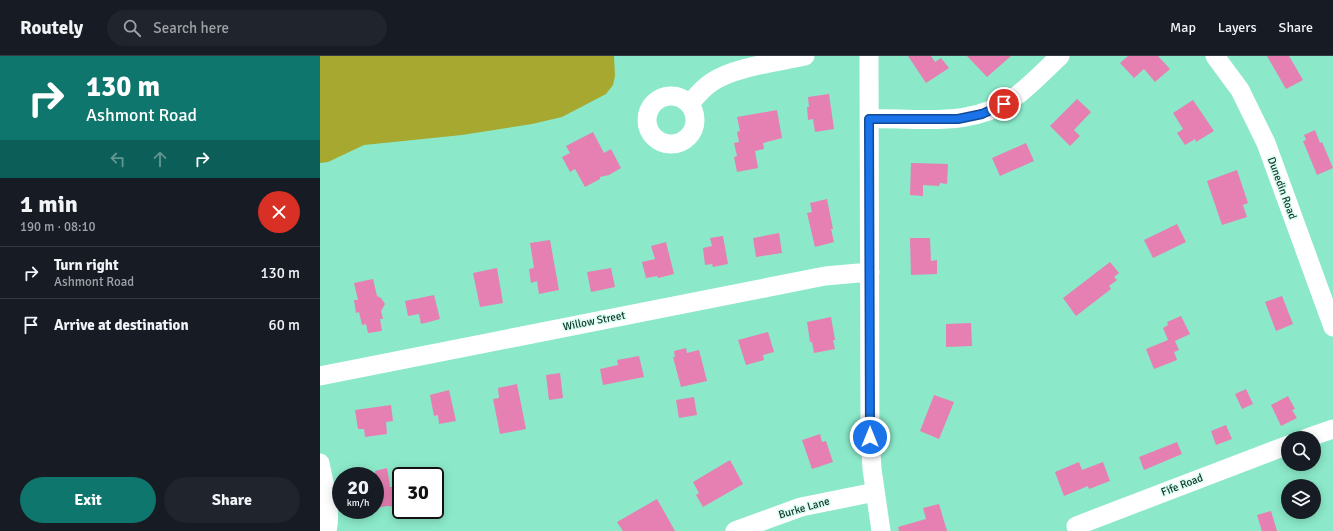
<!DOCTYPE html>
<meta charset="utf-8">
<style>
:root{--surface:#171b24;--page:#20242c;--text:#f1f3f6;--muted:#9ea1a6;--line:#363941;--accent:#0f766e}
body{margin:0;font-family:Signika,sans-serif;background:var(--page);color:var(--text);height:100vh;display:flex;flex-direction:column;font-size:15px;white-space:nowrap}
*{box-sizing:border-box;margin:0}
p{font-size:13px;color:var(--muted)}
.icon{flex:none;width:22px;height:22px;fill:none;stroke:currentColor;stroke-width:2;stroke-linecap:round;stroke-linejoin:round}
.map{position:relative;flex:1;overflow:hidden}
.drawer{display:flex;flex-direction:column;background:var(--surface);width:320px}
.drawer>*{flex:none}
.hud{background:#0f766e;color:#fff;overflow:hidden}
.fabs{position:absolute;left:961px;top:375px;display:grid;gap:8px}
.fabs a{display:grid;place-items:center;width:40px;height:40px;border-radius:50%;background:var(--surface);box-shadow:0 2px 10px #0003;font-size:20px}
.speed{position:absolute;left:12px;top:411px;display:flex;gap:8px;font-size:20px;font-weight:700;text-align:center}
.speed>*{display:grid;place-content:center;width:52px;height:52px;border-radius:50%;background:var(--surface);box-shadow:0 2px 10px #0003;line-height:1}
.speed small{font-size:10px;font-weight:400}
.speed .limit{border:2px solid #111;border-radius:6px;background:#fff;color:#111}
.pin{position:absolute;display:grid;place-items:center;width:34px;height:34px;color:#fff;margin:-17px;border:2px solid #fff;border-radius:50%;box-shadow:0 1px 4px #0007}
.me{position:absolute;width:44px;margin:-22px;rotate:0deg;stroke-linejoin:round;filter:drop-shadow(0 0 3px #0008)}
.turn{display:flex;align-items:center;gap:14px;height:84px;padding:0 20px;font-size:18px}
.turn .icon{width:52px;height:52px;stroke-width:2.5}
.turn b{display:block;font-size:28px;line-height:34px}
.lanes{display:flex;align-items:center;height:38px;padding:0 20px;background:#0003;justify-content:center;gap:20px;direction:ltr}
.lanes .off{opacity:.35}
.round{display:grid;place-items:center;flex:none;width:42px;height:42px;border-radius:21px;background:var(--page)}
.headline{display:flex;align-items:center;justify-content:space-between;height:68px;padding:0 20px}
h1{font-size:24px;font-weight:800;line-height:30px}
.primary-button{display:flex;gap:8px;margin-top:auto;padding:8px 20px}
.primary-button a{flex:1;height:46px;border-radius:24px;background:var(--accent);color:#fff;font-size:16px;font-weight:800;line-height:46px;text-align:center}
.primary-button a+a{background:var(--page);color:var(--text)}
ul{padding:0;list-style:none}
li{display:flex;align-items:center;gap:12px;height:52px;padding:0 20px;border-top:1px solid var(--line)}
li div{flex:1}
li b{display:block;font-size:15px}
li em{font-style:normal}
header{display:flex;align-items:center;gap:24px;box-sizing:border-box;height:56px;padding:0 20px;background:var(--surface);border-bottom:1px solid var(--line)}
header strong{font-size:19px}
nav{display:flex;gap:22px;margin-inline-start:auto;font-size:14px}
.search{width:280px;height:36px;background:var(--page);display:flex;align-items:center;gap:10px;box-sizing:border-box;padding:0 14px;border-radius:22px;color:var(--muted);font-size:15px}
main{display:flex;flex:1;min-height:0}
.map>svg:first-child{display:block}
.green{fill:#a6a830}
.building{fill:#e67fb2}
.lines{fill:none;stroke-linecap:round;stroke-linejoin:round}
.minor{stroke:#fff;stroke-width:19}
.route-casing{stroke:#114b97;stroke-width:10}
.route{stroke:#1a73e8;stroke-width:7}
.labels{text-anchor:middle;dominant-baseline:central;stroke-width:3;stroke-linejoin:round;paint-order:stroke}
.street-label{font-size:11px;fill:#0e372b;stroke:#dbfef0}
</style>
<header>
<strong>Routely</strong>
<div class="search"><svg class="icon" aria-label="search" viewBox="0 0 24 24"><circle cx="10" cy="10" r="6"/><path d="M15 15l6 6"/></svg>Search here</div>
<nav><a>Map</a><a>Layers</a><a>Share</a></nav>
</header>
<main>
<section class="drawer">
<div class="hud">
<div class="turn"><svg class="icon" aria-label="right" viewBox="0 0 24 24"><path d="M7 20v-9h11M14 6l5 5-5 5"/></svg><div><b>130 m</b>Ashmont Road</div></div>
<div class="lanes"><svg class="icon off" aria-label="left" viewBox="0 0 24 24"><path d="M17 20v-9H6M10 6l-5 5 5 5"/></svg><svg class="icon off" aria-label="ahead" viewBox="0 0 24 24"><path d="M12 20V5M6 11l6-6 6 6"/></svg><svg class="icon" aria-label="right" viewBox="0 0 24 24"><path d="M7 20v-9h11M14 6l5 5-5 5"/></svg></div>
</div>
<div class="headline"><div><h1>1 min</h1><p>190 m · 08:10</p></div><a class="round" style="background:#d93025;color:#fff"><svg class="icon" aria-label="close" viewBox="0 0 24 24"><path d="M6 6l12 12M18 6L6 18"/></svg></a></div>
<ul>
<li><svg class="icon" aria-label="right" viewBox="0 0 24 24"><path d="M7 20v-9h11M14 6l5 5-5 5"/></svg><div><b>Turn right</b><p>Ashmont Road</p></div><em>130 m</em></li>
<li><svg class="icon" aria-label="arrive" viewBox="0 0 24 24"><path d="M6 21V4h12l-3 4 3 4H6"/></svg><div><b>Arrive at destination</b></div><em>60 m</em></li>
</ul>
<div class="primary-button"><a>Exit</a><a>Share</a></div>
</section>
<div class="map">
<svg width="1013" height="475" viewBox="0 0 1013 475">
<rect width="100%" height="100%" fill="#8be9c9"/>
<path class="green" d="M0,0H294L295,20L293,29L286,38L242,61L212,68L142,79L44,89L8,106L0,107Z"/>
<path class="building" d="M588,0H611L615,6L621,2L629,12L606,27Z
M647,0H691L667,21Z
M808,0H838L850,13L835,26L824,13L814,22L800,7Z
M947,0H969L983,24L966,33Z
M509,38L514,73L495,76L493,63L488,64L487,51H489L488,41Z
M757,43L771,56L754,74L760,80L750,90L730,70Z
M873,44L894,75L876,86L875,83L865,89L857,77L863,73L853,57Z
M457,54L462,82L443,87L444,93L435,95L438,112L417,116L414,101L417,100L414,87L419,86L417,76L420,75L417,61Z
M995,74L1000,87L1002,86L1013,112L997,119L983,85L986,84L984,79Z
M273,76L284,97L291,93L301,112L289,119L280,121V123L265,131L255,113L250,116L242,101L250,97L246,90Z
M706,87L714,105L680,120L672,102Z
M591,107L628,108L627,128L620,127L619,130L603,129V140L590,139Z
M917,114L928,147L923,149L927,161L902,169L887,125Z
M507,143L513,173H511L514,186L495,191L487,157L492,156L490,147Z
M857,168L866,186L833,202L824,184Z
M459,177L462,197L436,201L433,182Z
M403,180L408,208L393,211L392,208L385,209L383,192L392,190L390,182Z
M590,182H610L611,205L617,204V218L591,219Z
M230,184L239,234L219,238L217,225L211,227L209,213L214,212L210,187Z
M346,186L354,218L338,222L337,220L326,222L322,206L335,203L331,190Z
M790,206L799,217L794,221L797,224L789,230L791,233L756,260L743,242Z
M177,212L183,247L160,251L153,217Z
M291,212L295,231L271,236L267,216Z
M53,223L57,240L61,242L65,248L61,255L63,263H60L62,275L48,277L46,268L42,269L39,256L36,257L34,244H38L34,227Z
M114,239L120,263L101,268L99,258L88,260L85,245Z
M962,240L973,268L956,275L945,246Z
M861,260L870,278L855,285L859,294L854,296L857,304L834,313L826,293L848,284L843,272L848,269L847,266Z
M511,261L515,284H513L515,293L494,297L492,286H490L487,266Z
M651,267L652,290L626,291V268Z
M448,276L454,296L443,299L444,304L426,309L418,284Z
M366,292L367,297L379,294L387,325L361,331L353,301H355L354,295Z
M319,300L324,321L283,329L280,313L298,309L297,304Z
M240,317L243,342L229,344L226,319Z
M197,328L206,373L180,378L173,343L179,342L178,332Z
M926,333L933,348L922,353L915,338Z
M129,334L136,365L119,368L118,359L114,360L110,339Z
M614,339L634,346L619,383L600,375Z
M968,340L975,353L972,354L977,362L961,370L951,349Z
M374,341L377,359L359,362L356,344Z
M71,349L73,365L66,366L67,378L45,381L44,373H38L35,354Z
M906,369L912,383L896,389L891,375Z
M500,378L502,386L506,385L513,406L492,413L482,384Z
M857,386L862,398L824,414L819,401Z
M410,404L423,428L383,451L376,439L379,437L373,426Z
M759,406L762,414L783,406L790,425L769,433L768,430L744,440L735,416Z
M67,412L70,431H81V451L68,450L55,452V415Z
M337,443L355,475H303L297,466Z
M619,448L627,475H579L578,471L606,463L603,452Z
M951,455L957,475H942L937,459Z"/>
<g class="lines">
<path class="minor" d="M549,0L550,381L552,413L561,475
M895,0L920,34L946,87L1013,271
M327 64a24 24 0 1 1 48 0a24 24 0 1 1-48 0Z
M370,48C376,40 383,32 392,26C414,11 458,6 485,0
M549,63C601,61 650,73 695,41C711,29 725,14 740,0
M0,320L505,220L550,216
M987,382L1013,373
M0,407C4,429 12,453 7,475
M756,470L968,389
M415,475L481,451L555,436"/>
</g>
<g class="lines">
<defs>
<path id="route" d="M550,381L549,63H638L662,58L684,48"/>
</defs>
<use href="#route" class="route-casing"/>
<use href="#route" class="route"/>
</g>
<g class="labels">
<g class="street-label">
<text transform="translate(962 132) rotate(70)">Dunedin Road</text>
<text transform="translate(274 265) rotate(-11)">Willow Street</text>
<text transform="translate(862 429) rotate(-21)">Fife Road</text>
<text transform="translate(484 452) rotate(-16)">Burke Lane</text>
</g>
</g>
</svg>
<div class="fabs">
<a><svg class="icon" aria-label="search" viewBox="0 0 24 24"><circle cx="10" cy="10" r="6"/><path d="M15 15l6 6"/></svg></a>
<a><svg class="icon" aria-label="layers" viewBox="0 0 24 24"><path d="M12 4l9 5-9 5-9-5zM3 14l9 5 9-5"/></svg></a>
</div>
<div class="speed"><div>20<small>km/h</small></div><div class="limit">30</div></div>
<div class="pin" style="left:684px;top:48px;background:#d93025"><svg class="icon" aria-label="arrive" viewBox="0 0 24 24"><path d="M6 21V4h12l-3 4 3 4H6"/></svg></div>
<svg class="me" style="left:550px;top:381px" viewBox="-20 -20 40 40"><circle r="17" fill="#1a73e8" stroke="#fff" stroke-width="3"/><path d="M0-11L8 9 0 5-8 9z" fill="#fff"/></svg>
</div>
</main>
